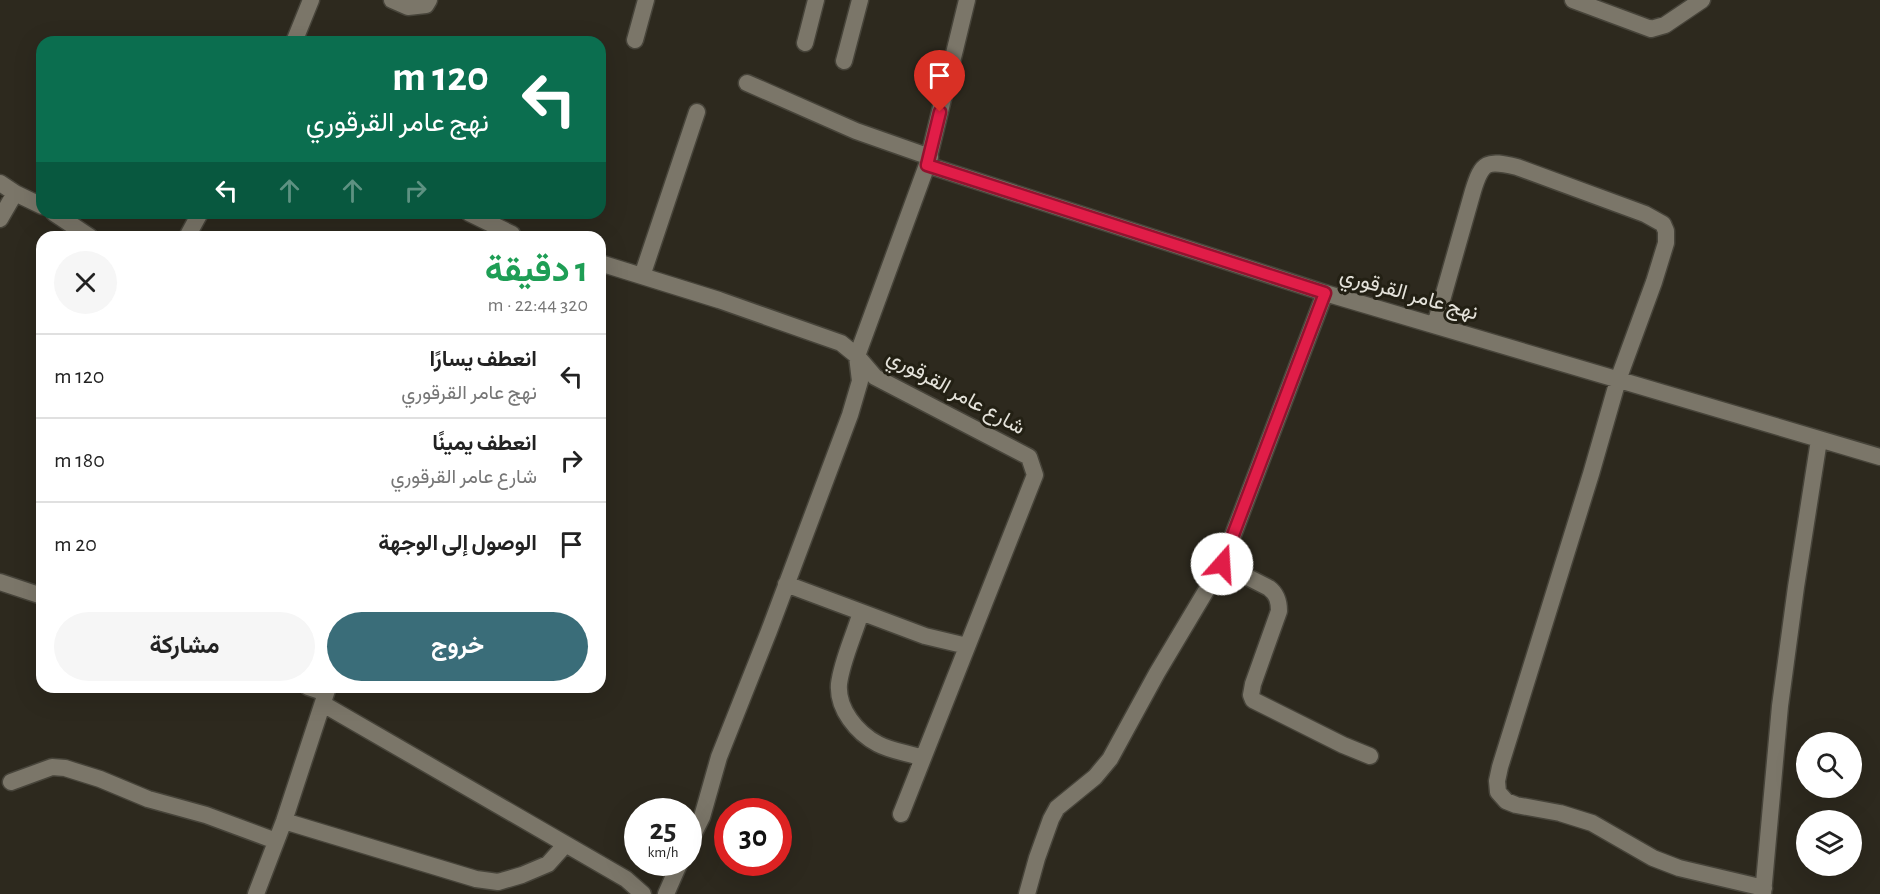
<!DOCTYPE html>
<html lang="ar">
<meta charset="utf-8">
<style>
:root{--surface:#fff;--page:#f6f6f6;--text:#222;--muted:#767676;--line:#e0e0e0;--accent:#3a6d79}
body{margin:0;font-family:"Alegreya Sans",Vazirmatn,sans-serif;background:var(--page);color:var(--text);direction:rtl;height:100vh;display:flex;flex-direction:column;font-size:22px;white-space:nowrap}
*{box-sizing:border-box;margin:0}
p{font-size:20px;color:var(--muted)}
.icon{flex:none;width:33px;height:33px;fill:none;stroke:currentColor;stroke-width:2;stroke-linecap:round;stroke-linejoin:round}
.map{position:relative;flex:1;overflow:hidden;direction:ltr}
.drawer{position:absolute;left:36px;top:231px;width:570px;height:462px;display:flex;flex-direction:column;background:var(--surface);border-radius:18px;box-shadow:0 6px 24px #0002;direction:rtl}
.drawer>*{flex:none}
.top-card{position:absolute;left:36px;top:36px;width:570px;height:183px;border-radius:18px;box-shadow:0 6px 24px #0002;direction:rtl;background:#0b6e4f;color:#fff;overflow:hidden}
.fabs{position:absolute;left:1796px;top:732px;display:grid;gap:12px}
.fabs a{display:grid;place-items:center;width:66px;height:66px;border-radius:50%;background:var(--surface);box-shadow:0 6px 24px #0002;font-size:30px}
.speed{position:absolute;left:624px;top:798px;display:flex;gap:12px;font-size:30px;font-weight:700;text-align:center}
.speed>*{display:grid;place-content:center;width:78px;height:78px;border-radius:50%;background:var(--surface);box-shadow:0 6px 24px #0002;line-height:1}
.speed small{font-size:15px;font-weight:400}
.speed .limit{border:9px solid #d22;background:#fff;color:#111}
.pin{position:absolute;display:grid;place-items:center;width:51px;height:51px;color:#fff;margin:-62px -26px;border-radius:50% 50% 50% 0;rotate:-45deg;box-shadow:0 0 6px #0007}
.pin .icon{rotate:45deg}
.me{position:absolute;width:66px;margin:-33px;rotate:19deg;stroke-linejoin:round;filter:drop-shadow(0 0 4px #0008)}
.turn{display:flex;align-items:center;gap:21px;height:126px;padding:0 18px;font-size:27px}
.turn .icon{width:78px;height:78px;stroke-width:2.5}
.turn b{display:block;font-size:42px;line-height:51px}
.lanes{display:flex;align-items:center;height:57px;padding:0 18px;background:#0003;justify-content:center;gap:30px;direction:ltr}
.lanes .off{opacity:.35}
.round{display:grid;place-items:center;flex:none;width:63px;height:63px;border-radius:32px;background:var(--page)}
.summary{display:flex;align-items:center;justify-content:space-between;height:102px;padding:0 18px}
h1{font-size:36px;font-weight:700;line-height:45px;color:#1e9e55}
.action{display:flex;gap:12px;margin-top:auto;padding:12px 18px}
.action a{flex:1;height:69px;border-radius:36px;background:var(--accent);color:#fff;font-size:24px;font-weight:700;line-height:69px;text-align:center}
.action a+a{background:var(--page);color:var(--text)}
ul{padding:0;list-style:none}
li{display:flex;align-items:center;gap:18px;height:84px;padding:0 18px;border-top:2px solid var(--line)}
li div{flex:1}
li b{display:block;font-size:22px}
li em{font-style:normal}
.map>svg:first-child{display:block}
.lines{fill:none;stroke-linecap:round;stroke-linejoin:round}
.minor-casing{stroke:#47443a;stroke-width:19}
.minor{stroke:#7b7669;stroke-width:16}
.route-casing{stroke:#92132f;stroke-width:15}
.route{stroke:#e11d48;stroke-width:10}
.labels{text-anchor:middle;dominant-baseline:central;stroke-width:6;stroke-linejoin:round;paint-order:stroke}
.street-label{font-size:21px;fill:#e5e3db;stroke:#232014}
</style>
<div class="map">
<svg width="1880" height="894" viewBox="0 0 1880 894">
<rect width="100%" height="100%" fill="#2d291e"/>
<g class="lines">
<defs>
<path id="minor" d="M392,0L408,7L426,5L429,0
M1573,0L1651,29L1665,25L1702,0
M635,40L646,0
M294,42L311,0
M805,43L816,0
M844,61L860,0
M747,83L856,131L930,157
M927,165L1325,293L1880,457
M0,183L15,193L42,206
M54,213L90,237
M469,213L512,234
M0,219L15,193
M187,237L200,213
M600,263L719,300L841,343L857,356L860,381L850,415L769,631L719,757L702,817L688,845
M642,276L697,112
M1435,325L1473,191C1482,161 1487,160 1517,167L1645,214L1663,224L1666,231V243L1654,282L1618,380L1591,474L1500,767L1497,781L1498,792L1506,801L1516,805L1560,813L1592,823L1653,858L1679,868L1764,888
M1222,564L1269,588C1277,594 1279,601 1279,611L1253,684L1251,695L1253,700L1343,745L1370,756
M0,582L42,596
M786,584L861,612C854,636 842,660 839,684C837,709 857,733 878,744C891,751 908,753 923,758
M861,612L925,636L967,646
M308,687L326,693
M323,704L626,879L643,894
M11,782L52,767L65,768L100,779L148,799L206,815L276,841
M901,814L1035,475L1029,457L875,377L857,356L927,165L967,0
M284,821L476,879L498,882L522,875L548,864L565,845
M256,894L284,821L328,687
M666,894L680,862
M1027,894L1037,858L1051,819L1057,808L1095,777L1110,759L1157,673L1222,564L1325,293
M1763,894L1780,706L1796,587L1819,440"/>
</defs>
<use href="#minor" class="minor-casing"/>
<use href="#minor" class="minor"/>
</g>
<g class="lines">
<defs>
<path id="route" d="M940,112L927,165L1325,293L1222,564"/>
</defs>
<use href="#route" class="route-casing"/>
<use href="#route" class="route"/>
</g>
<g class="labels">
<g class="street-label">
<text transform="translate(1409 294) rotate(16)">نهج عامر القرقوري</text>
<text transform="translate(956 392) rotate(29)">شارع عامر القرقوري</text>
</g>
</g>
</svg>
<div class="fabs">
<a><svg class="icon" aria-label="search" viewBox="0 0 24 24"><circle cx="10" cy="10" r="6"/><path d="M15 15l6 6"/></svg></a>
<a><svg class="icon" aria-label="layers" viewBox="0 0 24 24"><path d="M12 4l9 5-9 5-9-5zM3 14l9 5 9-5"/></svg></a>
</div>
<div class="speed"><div>25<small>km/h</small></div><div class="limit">30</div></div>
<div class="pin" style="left:940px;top:112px;background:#d93025"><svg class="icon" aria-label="arrive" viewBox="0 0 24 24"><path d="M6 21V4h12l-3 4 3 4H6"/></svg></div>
<svg class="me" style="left:1222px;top:564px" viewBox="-20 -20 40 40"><circle r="19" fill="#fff"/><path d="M0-13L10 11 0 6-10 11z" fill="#e11d48"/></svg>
<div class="top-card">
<div class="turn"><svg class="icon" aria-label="left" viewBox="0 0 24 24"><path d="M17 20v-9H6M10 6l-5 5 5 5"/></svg><div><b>120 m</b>نهج عامر القرقوري</div></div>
<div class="lanes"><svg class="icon" aria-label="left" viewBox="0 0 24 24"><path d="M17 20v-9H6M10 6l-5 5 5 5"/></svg><svg class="icon off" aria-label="ahead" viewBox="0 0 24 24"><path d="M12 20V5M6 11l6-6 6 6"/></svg><svg class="icon off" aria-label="ahead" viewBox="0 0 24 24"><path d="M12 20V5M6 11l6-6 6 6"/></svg><svg class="icon off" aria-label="right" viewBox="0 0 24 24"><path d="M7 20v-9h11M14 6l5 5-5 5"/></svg></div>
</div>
<section class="drawer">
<div class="summary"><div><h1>1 دقيقة</h1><p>320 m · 22:44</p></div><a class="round"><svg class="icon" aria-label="close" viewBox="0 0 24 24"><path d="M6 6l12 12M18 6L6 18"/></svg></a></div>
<ul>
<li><svg class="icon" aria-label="left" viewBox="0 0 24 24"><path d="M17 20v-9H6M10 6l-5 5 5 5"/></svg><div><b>انعطف يسارًا</b><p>نهج عامر القرقوري</p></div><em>120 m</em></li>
<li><svg class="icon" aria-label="right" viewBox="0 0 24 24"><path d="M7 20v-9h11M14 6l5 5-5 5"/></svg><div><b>انعطف يمينًا</b><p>شارع عامر القرقوري</p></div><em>180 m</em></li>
<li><svg class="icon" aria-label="arrive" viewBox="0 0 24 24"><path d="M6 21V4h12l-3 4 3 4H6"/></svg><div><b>الوصول إلى الوجهة</b></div><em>20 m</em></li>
</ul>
<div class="action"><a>خروج</a><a>مشاركة</a></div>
</section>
</div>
